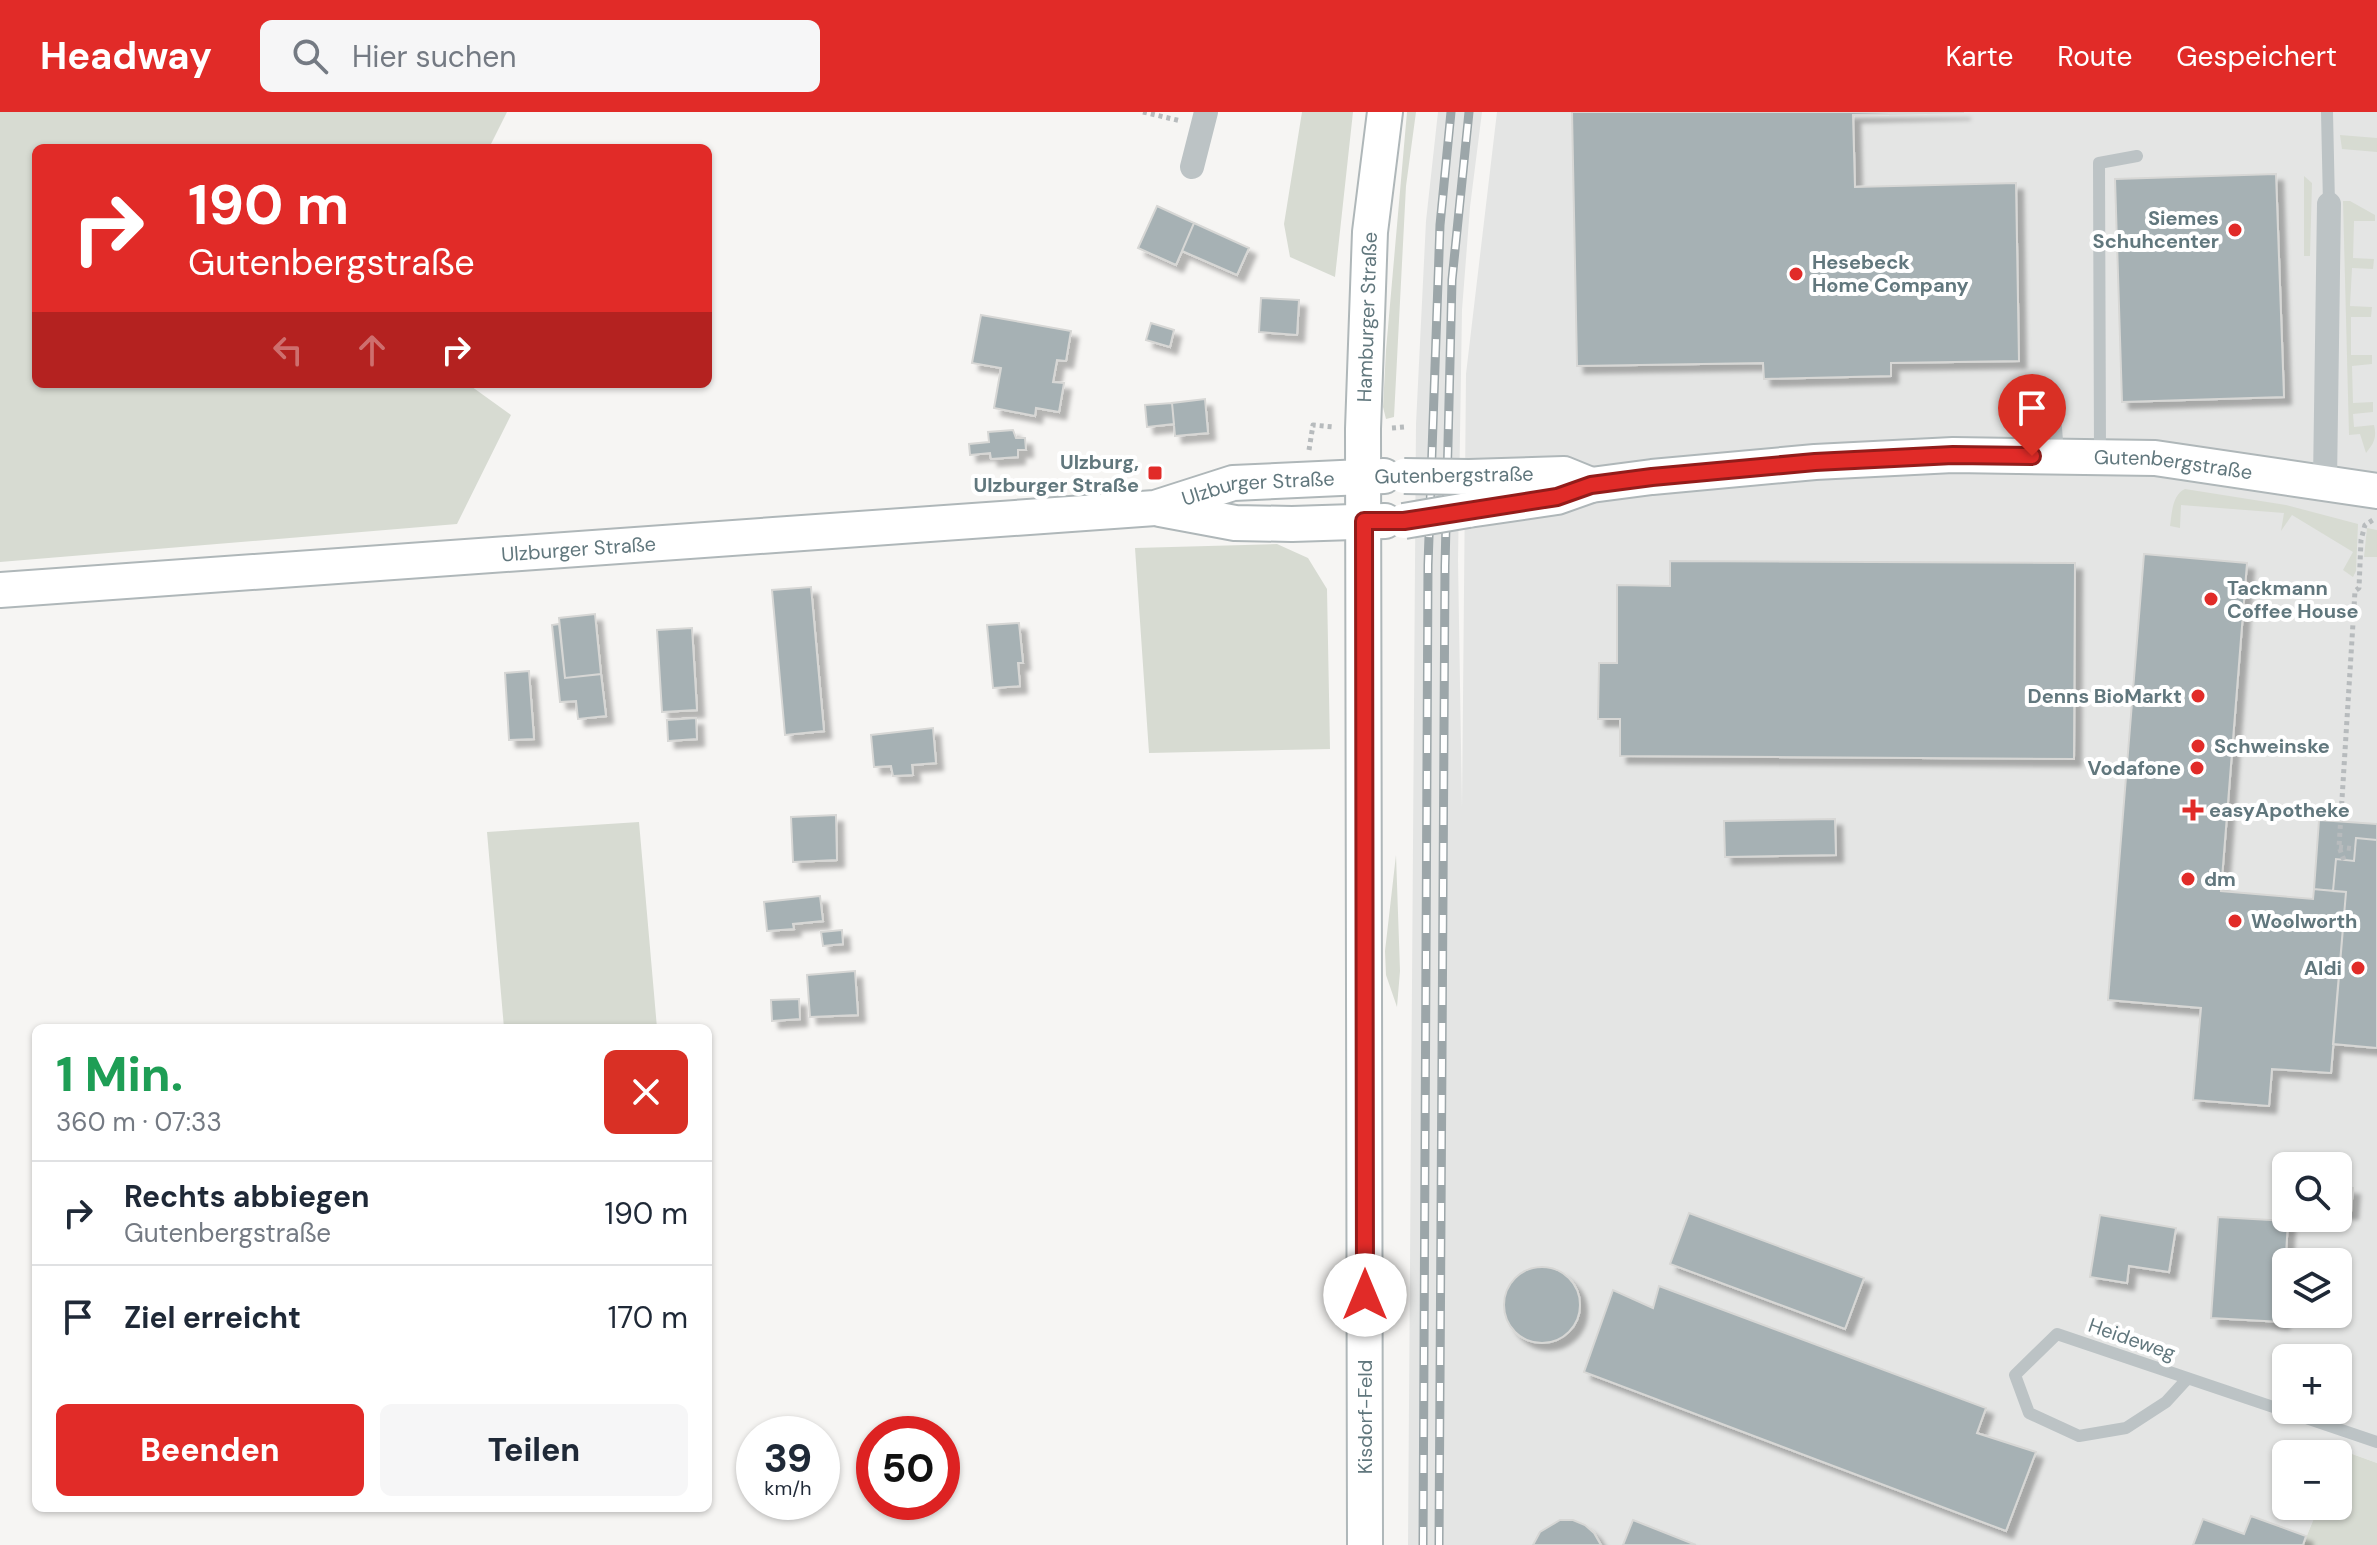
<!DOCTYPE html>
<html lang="de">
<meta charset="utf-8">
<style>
:root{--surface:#fff;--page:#f6f6f7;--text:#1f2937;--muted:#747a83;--line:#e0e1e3;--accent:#e12b28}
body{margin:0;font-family:"DM Sans",sans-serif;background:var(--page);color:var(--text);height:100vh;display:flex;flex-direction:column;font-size:30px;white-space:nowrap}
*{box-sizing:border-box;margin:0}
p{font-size:26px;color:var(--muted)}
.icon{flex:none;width:44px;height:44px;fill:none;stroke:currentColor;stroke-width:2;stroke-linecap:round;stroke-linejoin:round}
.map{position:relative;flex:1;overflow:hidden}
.panel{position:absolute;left:32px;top:912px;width:680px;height:488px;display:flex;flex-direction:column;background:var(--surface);border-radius:12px;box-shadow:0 2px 6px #0004}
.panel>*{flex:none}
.hud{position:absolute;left:32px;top:32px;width:680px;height:244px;border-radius:12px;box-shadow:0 2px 6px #0004;background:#e12b28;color:#fff;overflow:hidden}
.buttons{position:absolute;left:2272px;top:1040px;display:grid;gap:16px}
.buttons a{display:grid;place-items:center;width:80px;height:80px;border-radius:12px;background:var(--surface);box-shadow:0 2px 6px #0004;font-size:40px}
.speed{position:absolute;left:736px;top:1304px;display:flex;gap:16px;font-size:40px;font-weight:700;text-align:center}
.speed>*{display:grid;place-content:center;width:104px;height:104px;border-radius:50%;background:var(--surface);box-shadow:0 2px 6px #0004;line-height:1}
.speed small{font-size:20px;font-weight:400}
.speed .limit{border:12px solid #d22;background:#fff;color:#111}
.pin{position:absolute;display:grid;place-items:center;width:68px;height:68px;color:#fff;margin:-82px -34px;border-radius:50% 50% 50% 0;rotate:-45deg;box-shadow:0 0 8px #0007}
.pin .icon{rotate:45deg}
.me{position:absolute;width:88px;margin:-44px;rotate:0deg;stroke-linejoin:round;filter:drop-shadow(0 0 6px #0008)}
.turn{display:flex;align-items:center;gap:28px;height:168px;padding:0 24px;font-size:36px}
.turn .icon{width:104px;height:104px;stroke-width:2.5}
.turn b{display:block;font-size:56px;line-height:68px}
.lanes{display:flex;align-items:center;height:76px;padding:0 24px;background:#0003;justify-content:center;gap:40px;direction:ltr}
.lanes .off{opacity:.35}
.round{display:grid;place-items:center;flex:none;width:84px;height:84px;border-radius:12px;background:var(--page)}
.summary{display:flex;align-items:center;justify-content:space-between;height:136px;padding:0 24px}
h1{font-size:48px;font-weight:800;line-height:60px;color:#1e9e55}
.primary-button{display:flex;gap:16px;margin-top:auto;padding:16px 24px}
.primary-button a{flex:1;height:92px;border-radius:12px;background:var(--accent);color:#fff;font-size:32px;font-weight:800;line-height:92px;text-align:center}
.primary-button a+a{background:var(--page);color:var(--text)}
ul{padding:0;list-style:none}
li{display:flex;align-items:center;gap:24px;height:104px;padding:0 24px;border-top:2px solid var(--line)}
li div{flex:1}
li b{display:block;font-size:30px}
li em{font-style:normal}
header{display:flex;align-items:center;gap:48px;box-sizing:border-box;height:112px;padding:0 40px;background:var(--accent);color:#fff}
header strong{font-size:38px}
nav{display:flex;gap:44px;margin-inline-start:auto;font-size:28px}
.search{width:560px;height:72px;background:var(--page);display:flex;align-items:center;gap:20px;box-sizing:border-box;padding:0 28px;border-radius:12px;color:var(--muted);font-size:30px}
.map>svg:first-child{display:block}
.built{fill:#e4e5e4;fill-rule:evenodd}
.green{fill:#d7dbd2}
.building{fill:#a6b1b4;stroke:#d7d7d5;stroke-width:2;filter:url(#shadow)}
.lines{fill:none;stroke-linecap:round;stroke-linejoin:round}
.secondary-casing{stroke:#afb7b9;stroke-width:38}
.path{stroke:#b7bbbd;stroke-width:5;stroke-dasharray:4 4;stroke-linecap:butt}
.lane{stroke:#bcc3c5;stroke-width:12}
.street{stroke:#bcc3c5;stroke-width:24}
.secondary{stroke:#fff;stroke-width:34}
.rail-casing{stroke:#9ca6a9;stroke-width:9}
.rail{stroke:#fff;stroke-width:6;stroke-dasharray:18;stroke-linecap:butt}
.secondary-bridge-casing{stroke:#afb7b9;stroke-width:38;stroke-linecap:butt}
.secondary-bridge{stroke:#fff;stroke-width:34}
.route-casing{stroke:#921c1a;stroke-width:20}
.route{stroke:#e12b28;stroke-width:14}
.poi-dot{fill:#e12b28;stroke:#fff;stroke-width:3}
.labels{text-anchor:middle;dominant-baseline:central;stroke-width:8;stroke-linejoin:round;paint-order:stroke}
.poi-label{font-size:20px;font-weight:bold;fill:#61777d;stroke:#fff;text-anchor:start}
.street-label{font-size:20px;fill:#61777d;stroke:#fff}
</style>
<header>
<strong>Headway</strong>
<div class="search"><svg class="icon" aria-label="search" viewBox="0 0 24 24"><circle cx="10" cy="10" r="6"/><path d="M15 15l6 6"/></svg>Hier suchen</div>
<nav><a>Karte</a><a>Route</a><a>Gespeichert</a></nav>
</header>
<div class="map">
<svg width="2377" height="1433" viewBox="0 0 2377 1433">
<defs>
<filter id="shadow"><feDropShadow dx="7" dy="7" stdDeviation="2" flood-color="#0004"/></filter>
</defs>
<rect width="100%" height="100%" fill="#f6f5f3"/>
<path class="built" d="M1438,0H1482L1470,95L1462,198L1458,448L1462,696L1466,262L1497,0H2377V1351L2344,1339L2338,1351V1342H2286V1394H2319L2303,1433H1408L1416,312L1426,109ZM2286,1054H2338V1106H2286ZM2286,1150H2338V1202H2286ZM2286,1246H2338V1298H2286Z"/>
<path class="green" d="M0,0H507L489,36H36V272H468L511,303L457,412L0,450Z
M1302,0H1353L1335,165L1290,145L1284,112Z
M1407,0H1416L1406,74L1394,305L1386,307L1383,295L1386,238Z
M2340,23L2377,26V40L2342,37Z
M2304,64L2312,71L2310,144H2304Z
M2343,89H2350L2375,103V109H2354L2353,146L2374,147L2373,157L2352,156L2350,194L2372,195L2371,205H2351V243H2372V252L2352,254L2353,291L2373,290V300L2353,302L2354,315L2374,313C2377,326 2374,331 2366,341L2360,322L2349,323Z
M2185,377L2286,393L2358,412L2356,459L2353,465L2343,458L2353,440L2292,403L2281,419L2284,401L2181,393L2180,416L2170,414C2172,401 2172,383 2185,377Z
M2367,416L2377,418V445H2364Z
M1277,432L1308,446L1327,477L1330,637L1149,641L1135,436Z
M639,710L657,916H504L487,720Z
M1396,743L1400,859L1397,895L1386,863L1385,839Z
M2344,1339L2377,1351V1433H2303L2319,1394H2338V1351Z"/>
<path class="building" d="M1572,0H1964L1853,3L1855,75L2016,71L2019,249L1891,251V264L1764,267L1763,251L1577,254Z
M2276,62L2284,285L2122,290L2115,67Z
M1157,94L1194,111L1176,153L1138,136Z
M1194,111L1249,136L1237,163L1182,139Z
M1261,186L1299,188L1297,223L1259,220Z
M981,203L1071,219L1066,249L1057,248L1053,270L1064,271L1059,300L1036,296L1035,304L994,296L1001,256L972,251Z
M1151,211L1174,218L1170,235L1146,228Z
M1205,287L1208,321L1175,324L1172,291Z
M1172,291L1174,312L1147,315L1145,293Z
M1013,318L1016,326H1025L1026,338H1018V345L991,347L990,341L970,343L969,332L989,330L988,320Z
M2144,442L2247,451L2221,779L2313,787L2314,777L2346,780L2331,961L2272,957L2269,994L2193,988L2201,896L2108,888Z
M1670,449L2075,451L2074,647L1620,644V607H1598L1599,551H1617V473L1670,474Z
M811,475L824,619L785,623L772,478Z
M595,502L601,562L565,566L559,506Z
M1019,511L1023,551H1018L1020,574L993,576L987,513Z
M559,512L565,566L601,562L606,604L578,607L576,589L560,590L552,513Z
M692,516L697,598L662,600L657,518Z
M529,559L534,627L509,628L505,561Z
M696,606L697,627L668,629L667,608Z
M933,616L936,651L912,653L913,663L893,664L891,654L874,655L871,623Z
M836,703L837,748L793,750L791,705Z
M1835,707L1836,743L1725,745L1724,709Z
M2319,708L2377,712V728L2356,726L2354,749L2336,747L2333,779L2314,777Z
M2356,726L2377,728V936L2333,932L2346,780L2333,779L2336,747L2354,749Z
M820,784L823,809L793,812L794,817L767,819L764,790Z
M842,818L843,832L823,834L821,820Z
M855,859L858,903L810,905L807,863Z
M799,887L800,907L772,909L771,888Z
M2338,1075L2353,1076L2351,1100H2338Z
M1689,1101L1864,1166L1845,1217L1670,1152Z
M2100,1103L2176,1116L2169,1160L2129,1154L2127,1171L2090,1165Z
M2218,1105L2288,1109L2282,1210L2211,1206Z
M1504 1193a38 38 0 1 1 76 0a38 38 0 1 1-76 0Z
M1659,1174L1986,1296L1977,1321L2036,1340L2006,1419L1584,1260L1613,1178L1653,1196Z
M2251,1404L2306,1424L2303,1433H2193L2203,1407L2244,1422Z
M1560,1408H1573L1585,1413L1594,1421L1601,1433H1533L1540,1420Z
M1633,1408L1696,1433H1623Z"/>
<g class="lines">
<defs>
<g id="secondary">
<path d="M1469,365L1564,362L1591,373"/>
<path d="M1160,397L1235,411L1292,412L1385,409"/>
<path id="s1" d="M1468,398L1557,385L1591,373L1652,365L1815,350L1953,343L2155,346L2377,379"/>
<path id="s2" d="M0,478L1155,396L1233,371L1384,364"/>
<path id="s3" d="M1365,1433L1363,317L1370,120L1385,0"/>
</g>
</defs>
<use href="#secondary" class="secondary-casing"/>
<path class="path" d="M1143,0L1181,9
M1392,316L1404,315
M1309,338L1313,313L1334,315
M2339,735L2355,737
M2344,748L2339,735L2355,479L2359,476L2361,428L2365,413L2373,408"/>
<path class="lane" d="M2327,0L2329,92
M2053,277L2058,342
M2100,342L2099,51L2137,44
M2187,1267L2166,1290L2126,1316L2079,1324L2029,1301L2015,1263L2057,1222L2377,1330"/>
<path class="street" d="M1192,55L1206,0
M2325,369L2329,92"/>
<use href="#secondary" class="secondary"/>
<defs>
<path id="rail" d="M1423,1433L1428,453L1440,113L1451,0
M1439,1433L1445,454L1452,168L1469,0"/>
</defs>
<use href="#rail" class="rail-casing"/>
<use href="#rail" class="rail"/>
<defs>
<path id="secondary-bridge" d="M1404,364L1469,365
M1404,409L1468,398"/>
</defs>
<use href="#secondary-bridge" class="secondary-bridge-casing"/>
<use href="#secondary-bridge" class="secondary-bridge"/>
</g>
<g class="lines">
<defs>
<path id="route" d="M1365,1183L1364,409H1404L1557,385L1591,373L1652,365L1815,350L1953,343L2032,344"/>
</defs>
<use href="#route" class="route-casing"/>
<use href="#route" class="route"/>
</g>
<g class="poi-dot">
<circle cx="2235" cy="118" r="8"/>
<circle cx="1796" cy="162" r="8"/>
<rect x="1147" y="353" width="16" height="16" rx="4"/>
<circle cx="2211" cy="487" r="8"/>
<circle cx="2198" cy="584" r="8"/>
<circle cx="2198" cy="634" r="8"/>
<circle cx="2197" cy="656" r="8"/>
<path d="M2189 686h8v8h8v8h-8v8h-8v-8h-8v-8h8z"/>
<circle cx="2188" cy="767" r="8"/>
<circle cx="2235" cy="809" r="8"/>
<circle cx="2358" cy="856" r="8"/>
</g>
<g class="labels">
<g class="poi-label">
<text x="2219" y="106" text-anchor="end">Siemes<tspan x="2219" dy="23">Schuhcenter</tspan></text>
<text x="1812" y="150">Hesebeck<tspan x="1812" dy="23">Home Company</tspan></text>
<text x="1139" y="350" text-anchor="end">Ulzburg,<tspan x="1139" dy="23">Ulzburger Straße</tspan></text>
<text x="2227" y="476">Tackmann<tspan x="2227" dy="23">Coffee House</tspan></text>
<text x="2182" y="584" text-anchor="end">Denns BioMarkt</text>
<text x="2214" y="634">Schweinske</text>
<text x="2181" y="656" text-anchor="end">Vodafone</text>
<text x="2209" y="698">easyApotheke</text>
<text x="2204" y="767">dm</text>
<text x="2251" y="809">Woolworth</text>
<text x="2342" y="856" text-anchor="end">Aldi</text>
</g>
<g class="street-label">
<text stroke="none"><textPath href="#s3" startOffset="1228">Hamburger Straße</textPath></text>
<text stroke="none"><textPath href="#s1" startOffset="710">Gutenbergstraße</textPath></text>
<text transform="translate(1454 363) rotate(-1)">Gutenbergstraße</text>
<text stroke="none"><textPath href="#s2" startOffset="1264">Ulzburger Straße</textPath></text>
<text stroke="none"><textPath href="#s2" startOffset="580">Ulzburger Straße</textPath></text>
<text transform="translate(2132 1227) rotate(19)">Heideweg</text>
<text transform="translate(1365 1305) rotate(-90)">Kisdorf-Feld</text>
</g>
</g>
</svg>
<div class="buttons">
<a><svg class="icon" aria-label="search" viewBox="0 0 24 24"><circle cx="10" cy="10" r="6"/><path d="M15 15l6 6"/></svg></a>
<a><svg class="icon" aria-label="layers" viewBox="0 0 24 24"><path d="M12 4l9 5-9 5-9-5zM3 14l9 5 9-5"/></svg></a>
<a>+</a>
<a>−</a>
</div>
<div class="speed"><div>39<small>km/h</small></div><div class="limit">50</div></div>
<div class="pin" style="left:2032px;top:344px;background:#d93025"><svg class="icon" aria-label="arrive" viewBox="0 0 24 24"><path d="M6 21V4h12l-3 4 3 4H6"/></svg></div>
<svg class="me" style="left:1365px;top:1183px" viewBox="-20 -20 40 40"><circle r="19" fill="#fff"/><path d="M0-13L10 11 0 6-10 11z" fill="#e12b28"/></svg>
<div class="hud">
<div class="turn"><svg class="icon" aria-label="right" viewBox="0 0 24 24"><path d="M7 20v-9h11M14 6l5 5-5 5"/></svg><div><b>190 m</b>Gutenbergstraße</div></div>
<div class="lanes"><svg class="icon off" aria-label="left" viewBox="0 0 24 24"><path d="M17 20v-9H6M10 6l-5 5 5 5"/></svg><svg class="icon off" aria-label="ahead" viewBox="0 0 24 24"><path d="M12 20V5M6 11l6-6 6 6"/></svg><svg class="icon" aria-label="right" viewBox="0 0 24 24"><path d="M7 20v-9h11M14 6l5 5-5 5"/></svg></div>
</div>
<section class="panel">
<div class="summary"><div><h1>1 Min.</h1><p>360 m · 07:33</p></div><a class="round" style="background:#d93025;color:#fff"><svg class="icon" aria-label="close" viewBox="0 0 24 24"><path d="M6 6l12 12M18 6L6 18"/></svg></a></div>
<ul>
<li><svg class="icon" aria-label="right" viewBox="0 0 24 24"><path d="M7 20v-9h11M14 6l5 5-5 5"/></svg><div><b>Rechts abbiegen</b><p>Gutenbergstraße</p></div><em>190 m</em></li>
<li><svg class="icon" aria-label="arrive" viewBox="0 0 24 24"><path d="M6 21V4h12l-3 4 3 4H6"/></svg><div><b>Ziel erreicht</b></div><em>170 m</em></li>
</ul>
<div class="primary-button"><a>Beenden</a><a>Teilen</a></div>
</section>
</div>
